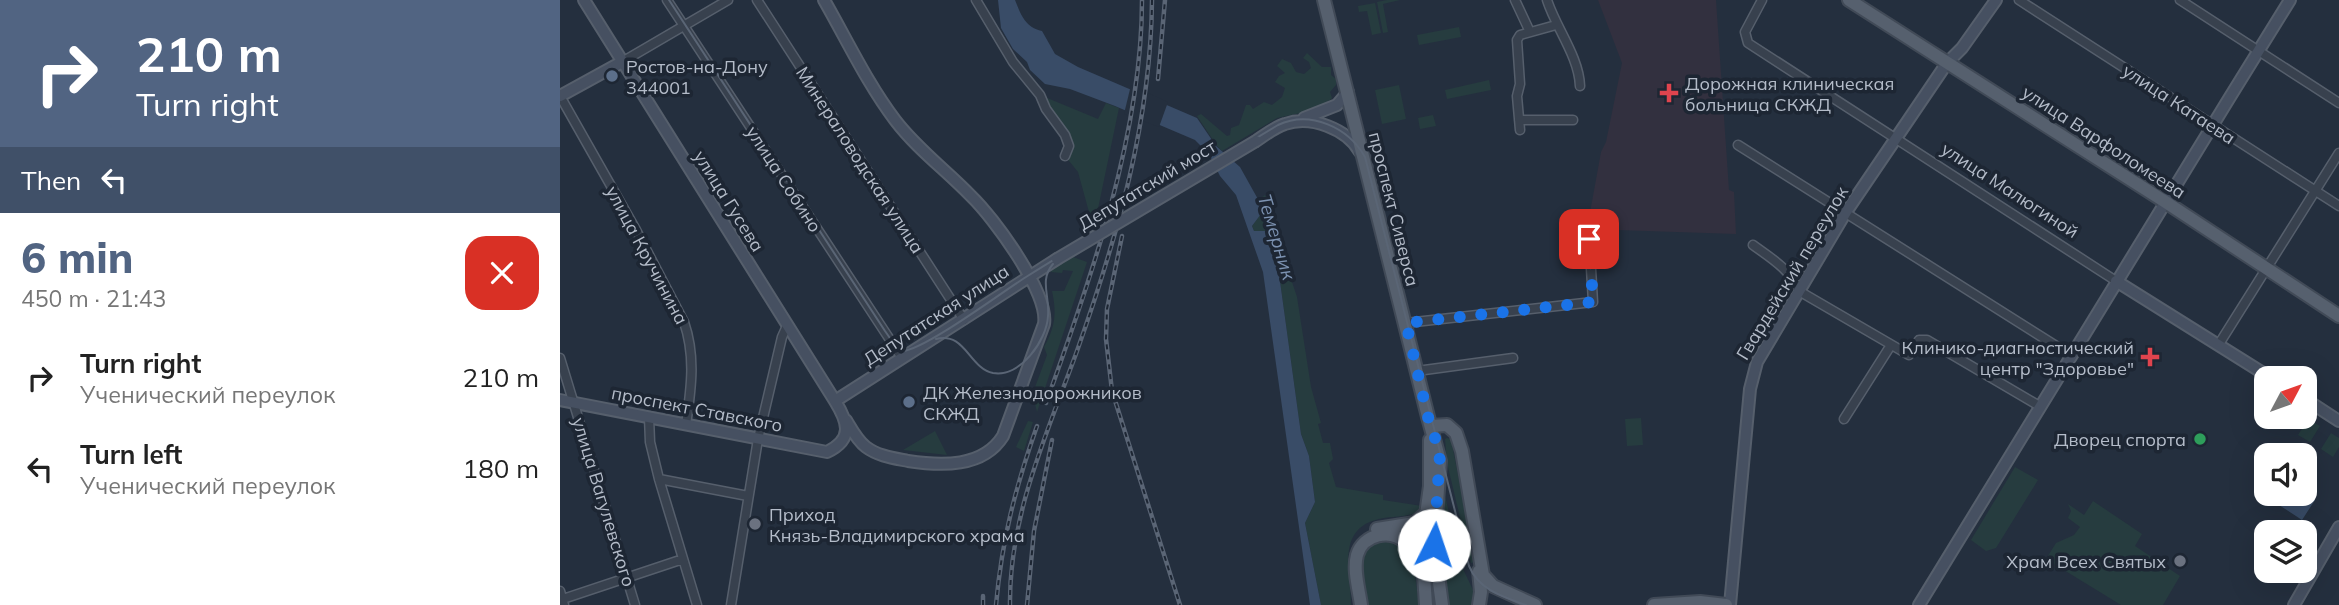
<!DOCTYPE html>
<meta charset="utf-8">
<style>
:root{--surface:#fff;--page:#f2f2f2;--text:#222;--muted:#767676;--accent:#516482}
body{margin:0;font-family:Mulish,sans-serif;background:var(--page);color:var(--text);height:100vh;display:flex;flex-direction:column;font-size:26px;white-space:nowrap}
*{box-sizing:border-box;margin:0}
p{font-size:23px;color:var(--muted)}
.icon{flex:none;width:38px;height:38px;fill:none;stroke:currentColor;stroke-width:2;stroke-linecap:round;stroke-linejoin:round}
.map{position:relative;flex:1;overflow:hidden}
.sheet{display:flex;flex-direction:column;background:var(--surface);width:560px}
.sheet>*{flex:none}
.top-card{background:#516482;color:#fff;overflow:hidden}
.needle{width:46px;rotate:49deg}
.buttons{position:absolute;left:1694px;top:366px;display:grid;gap:14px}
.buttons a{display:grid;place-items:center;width:63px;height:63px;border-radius:14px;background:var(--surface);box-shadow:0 7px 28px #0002;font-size:35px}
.pin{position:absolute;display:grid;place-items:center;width:60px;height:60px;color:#fff;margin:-30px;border-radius:14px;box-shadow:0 4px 10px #0006}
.me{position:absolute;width:77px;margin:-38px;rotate:4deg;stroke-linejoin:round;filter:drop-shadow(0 0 5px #0008)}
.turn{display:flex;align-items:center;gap:24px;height:147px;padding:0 21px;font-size:32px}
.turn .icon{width:91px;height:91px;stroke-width:2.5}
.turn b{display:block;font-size:49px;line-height:60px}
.then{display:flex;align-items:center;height:66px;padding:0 21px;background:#0003;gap:14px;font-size:26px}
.round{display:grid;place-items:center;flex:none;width:74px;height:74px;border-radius:21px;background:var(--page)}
.headline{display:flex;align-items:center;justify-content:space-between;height:119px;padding:0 21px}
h1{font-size:42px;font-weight:800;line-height:52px;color:var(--accent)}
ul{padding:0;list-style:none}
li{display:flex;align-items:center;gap:21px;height:91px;padding:0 21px}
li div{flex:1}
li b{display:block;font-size:26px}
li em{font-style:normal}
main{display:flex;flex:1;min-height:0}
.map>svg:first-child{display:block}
.medical{fill:#32303f}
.green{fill:#263c3f}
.water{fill:#394c67}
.pier{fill:#242f3e}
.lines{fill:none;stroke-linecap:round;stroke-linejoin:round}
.street-casing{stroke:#565f6c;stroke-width:11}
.secondary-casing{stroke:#565f6c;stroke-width:14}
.primary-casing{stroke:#414a57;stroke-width:16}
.street{stroke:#38414e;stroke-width:8}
.secondary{stroke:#465061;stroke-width:10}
.primary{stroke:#56606e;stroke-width:12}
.tram{stroke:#5a6575;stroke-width:2}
.rail-casing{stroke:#5a6575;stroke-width:4.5}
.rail{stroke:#1d2633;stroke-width:2;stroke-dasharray:5;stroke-linecap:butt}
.secondary-bridge-casing{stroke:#565f6c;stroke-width:14;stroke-linecap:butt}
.secondary-bridge{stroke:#465061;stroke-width:10}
.route{stroke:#1a73e8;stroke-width:12;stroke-dasharray:0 21.6}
.service-dot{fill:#5c6f8a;stroke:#1d2633;stroke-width:2.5}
.health-dot{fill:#e0444e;stroke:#1d2633;stroke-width:2.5}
.leisure-dot{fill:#2e9e5b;stroke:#1d2633;stroke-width:2.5}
.worship-dot{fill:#6b7280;stroke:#1d2633;stroke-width:2.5}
.labels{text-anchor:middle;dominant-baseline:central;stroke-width:7;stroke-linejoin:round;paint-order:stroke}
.poi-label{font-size:18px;fill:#b4bcc9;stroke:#1d2633;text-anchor:start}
.street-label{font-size:18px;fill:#b4bcc9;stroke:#1d2633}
.water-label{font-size:19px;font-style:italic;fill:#7c92b1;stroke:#1d2633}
</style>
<main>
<section class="sheet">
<div class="top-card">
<div class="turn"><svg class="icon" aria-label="right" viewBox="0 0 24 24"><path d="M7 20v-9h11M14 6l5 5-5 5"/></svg><div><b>210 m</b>Turn right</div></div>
<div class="then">Then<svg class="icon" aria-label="left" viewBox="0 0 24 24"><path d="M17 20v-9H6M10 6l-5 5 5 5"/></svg></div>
</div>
<div class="headline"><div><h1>6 min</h1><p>450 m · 21:43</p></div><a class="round" style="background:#d93025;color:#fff"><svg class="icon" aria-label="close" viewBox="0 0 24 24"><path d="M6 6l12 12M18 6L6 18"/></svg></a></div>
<ul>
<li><svg class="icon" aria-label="right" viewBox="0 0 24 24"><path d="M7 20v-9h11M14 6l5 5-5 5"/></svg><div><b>Turn right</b><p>Ученический переулок</p></div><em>210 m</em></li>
<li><svg class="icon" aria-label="left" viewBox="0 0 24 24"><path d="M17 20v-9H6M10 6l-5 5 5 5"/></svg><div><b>Turn left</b><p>Ученический переулок</p></div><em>180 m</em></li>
</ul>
</section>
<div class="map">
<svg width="1779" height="605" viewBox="0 0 1779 605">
<rect width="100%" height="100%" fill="#242f3e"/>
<path class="medical" d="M1038,0H1156L1169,190L1174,192L1176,234L1027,229L1041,152L1046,142L1062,63Z"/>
<path class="green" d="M827,0H840L823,4L828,32L823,33L817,2Z
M815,3L821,33L812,35L807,11L799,12L798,6Z
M899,27L901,37L859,45L857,35Z
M747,53L762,67H771V75L776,79V85L770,92L772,98L770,100L750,111L717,118L662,151L657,146L637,116L641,114L667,136L670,135L671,128L679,125L686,105H690L693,109L704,102L712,105L722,97L725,88L715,82L719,76L725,73L717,66L722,59L731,63L736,72L744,74L751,68L749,62L743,58Z
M929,80L931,90L887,99L885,90Z
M839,85L846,119L822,124L815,90Z
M480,95L538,119L546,103L559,108L535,223H532L518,172L505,156L509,146Z
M873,115L876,126L860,129L858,118Z
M705,195L725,246L729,273L737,297L751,387L761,423L758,424L763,443H770L773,459L769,463L776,487L823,495V500L862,506V510C851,517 836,516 824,518C774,526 791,571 791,605H761L745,523L755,502L749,456L741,434L715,245L706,231H694L692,226L704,210L698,200Z
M513,257L527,262L477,412L474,400L471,398L487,355L484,347C495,327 497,314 492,291H504L513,271L503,270L502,273L491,272L492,269H495V265L500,264Z
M1081,418L1083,445L1067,446L1065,419Z
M1748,419L1760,426L1750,442L1738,435Z
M468,421L473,422L464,451L456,447Z
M375,431L387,455L343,450Z
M1771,433L1779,438V447L1773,457L1761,449Z
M887,438L891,439L915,562L911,563L887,463L885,439Z
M1455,467L1478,480L1436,548L1426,551L1411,540Z
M884,492L903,569L914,592V605H888L878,555Z
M1533,501L1582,534L1575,546L1620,576L1603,605H1561L1486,559L1496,543L1514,535L1520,527L1508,518L1511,511L1508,504L1524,515Z
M826,537L844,546L854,567L859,605H805L799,564L807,545Z"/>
<path class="water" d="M438,0H455C461,15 465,27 482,31L495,54L518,67L637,118L656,146L680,167L704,210L692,226L694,231H706L715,245L741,434L749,456L755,502L745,523L761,605H750L703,272L676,195L660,176L649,154L635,140L555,106L510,89L485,84L470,70L467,62L453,49L441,28Z
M1745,493L1755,500L1742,520L1719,505L1727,494Z"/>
<path class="pier" d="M571,85L608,102L599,127L564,114Z"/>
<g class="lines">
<defs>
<path id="street" d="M107,0L342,358
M197,0L404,320
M416,0L453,62L480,95L486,109L505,135L509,146L505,156
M955,0L970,32
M987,0C996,28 1019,57 1020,86
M1202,0L1185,32L1188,43L1556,281
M1459,0L1779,206
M1620,0L1779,103
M62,62L168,0
M0,96L76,230L124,322C136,357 131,389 126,425
M959,120H1013
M960,130L957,96L960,84L957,40L960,35L996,25
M1178,145L1512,356
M1193,245C1211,258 1231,270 1239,291L1349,355L1359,340H1367L1481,407
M846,323L1033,302L1029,235
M1659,344L1779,153
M0,358L75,605
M857,371L953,358
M89,417L90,442L99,479L137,605
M1284,419L1331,345
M99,479L188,496
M0,591L4,605
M0,600L123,559
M171,605L198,439L222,337L227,326"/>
<path id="secondary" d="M264,0C287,40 307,83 335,120C357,149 386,170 411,196C434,218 489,293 484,324L443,436C423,468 381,466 348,461C333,458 318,456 306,447C297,440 292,430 286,420
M0,96L62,62
M744,118L777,105L788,92
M696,141C705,135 715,127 725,124C751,115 787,129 800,152
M1556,281L1711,378
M1745,399L1779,421
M0,400L267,452C294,439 288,422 275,401L24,0
M275,401L497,259
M1170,605L1190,389L1197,362L1286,212L1387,63L1402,48L1436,0
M1359,605C1483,404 1605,201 1730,0
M1734,605L1779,527"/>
<path id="primary" d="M764,0L868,417L880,461L874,545L882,605
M1289,0L1604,201L1779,316
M871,426L887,425L896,433L902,451L923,575L933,586L975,605
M817,529L855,523L865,514
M801,605C799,590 793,570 797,555C803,534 831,528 846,543C853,550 855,560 858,568
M866,605L862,544L870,486V440
M919,605L921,592L919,571
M1094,605L1140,602L1166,605"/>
</defs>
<use href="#street" class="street-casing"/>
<use href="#secondary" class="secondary-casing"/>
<use href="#primary" class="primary-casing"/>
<use href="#street" class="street"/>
<use href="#secondary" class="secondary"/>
<use href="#primary" class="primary"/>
<path class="tram" d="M109,0L325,331L334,344L343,351C366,349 442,292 466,277C549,225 634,176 718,125C750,110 788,127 805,157L909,566C919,590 943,597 966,605
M376,339C405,331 409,368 433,373C460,378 487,340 488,316C490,296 479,280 493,264"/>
<defs>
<path id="rail" d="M598,79L605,0
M562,236L547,309L546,339L552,391L620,605
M486,403C531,279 582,133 582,0
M423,605V596
M436,605C442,539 455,489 477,426
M450,605C449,515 487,434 517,351C557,238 591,121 592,0
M467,605L474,531L492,440"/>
</defs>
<use href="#rail" class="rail-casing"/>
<use href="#rail" class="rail"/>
<defs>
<path id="secondary-bridge" d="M497,259L696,141"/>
</defs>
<use href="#secondary-bridge" class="secondary-bridge-casing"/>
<use href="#secondary-bridge" class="secondary-bridge"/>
</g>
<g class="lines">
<path class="route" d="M874,545L880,453L868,417L846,323L1033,302L1029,239"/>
</g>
<g class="service-dot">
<circle cx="52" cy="76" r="7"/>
<circle cx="349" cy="402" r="7"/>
</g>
<g class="health-dot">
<path d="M1105.5 82.5h7v7h7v7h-7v7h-7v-7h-7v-7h7z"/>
<path d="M1586.5 346.5h7v7h7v7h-7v7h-7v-7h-7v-7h7z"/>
</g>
<circle class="leisure-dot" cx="1640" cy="439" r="7"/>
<g class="worship-dot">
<circle cx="195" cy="524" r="7"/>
<circle cx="1620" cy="561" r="7"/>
</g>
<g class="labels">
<g class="poi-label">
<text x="66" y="66">Ростов-на-Дону<tspan x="66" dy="21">344001</tspan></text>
<text x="1125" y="83">Дорожная клиническая<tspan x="1125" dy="21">больница СКЖД</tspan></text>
<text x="1574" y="347" text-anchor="end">Клинико-диагностический<tspan x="1574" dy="21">центр "Здоровье"</tspan></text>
<text x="363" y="392">ДК Железнодорожников<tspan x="363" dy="21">СКЖД</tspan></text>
<text x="1626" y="439" text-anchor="end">Дворец спорта</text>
<text x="209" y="514">Приход<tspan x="209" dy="21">Князь-Владимирского храма</tspan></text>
<text x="1606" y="561" text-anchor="end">Храм Всех Святых</text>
</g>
<g class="street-label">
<text transform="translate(1619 104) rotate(33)">улица Катаева</text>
<text transform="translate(1544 142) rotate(33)">улица Варфоломеева</text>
<text transform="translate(300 160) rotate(57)">Минераловодская улица</text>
<text transform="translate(224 179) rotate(57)">улица Собино</text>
<text transform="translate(587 185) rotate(-31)">Депутатский мост</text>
<text transform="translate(1450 190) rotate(33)">улица Малюгиной</text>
<text transform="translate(169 201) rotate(58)">улица Гусева</text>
<text transform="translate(834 209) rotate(76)">проспект Сиверса</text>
<text transform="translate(87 255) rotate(62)">улица Кручинина</text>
<text transform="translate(1232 273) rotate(-59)">Гвардейский переулок</text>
<text transform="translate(376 315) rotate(-33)">Депутатская улица</text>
<text transform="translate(137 409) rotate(11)">проспект Ставского</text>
<text transform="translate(44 502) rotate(73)">улица Вагулевского</text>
</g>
<g class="water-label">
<text transform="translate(717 237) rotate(73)">Темерник</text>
</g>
</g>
</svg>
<div class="buttons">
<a><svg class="needle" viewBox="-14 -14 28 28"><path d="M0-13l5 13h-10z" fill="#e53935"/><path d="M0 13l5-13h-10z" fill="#767676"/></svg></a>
<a><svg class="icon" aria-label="sound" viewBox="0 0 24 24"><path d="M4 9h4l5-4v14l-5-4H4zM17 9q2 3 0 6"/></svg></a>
<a><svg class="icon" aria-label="layers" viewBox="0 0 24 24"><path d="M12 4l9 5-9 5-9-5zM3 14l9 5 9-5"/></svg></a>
</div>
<div class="pin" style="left:1029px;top:239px;background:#d93025"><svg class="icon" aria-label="arrive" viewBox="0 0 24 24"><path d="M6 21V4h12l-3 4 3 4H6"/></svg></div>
<svg class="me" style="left:874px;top:545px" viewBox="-20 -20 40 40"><circle r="19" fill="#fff"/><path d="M0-13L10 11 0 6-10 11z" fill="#1a73e8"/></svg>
</div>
</main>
